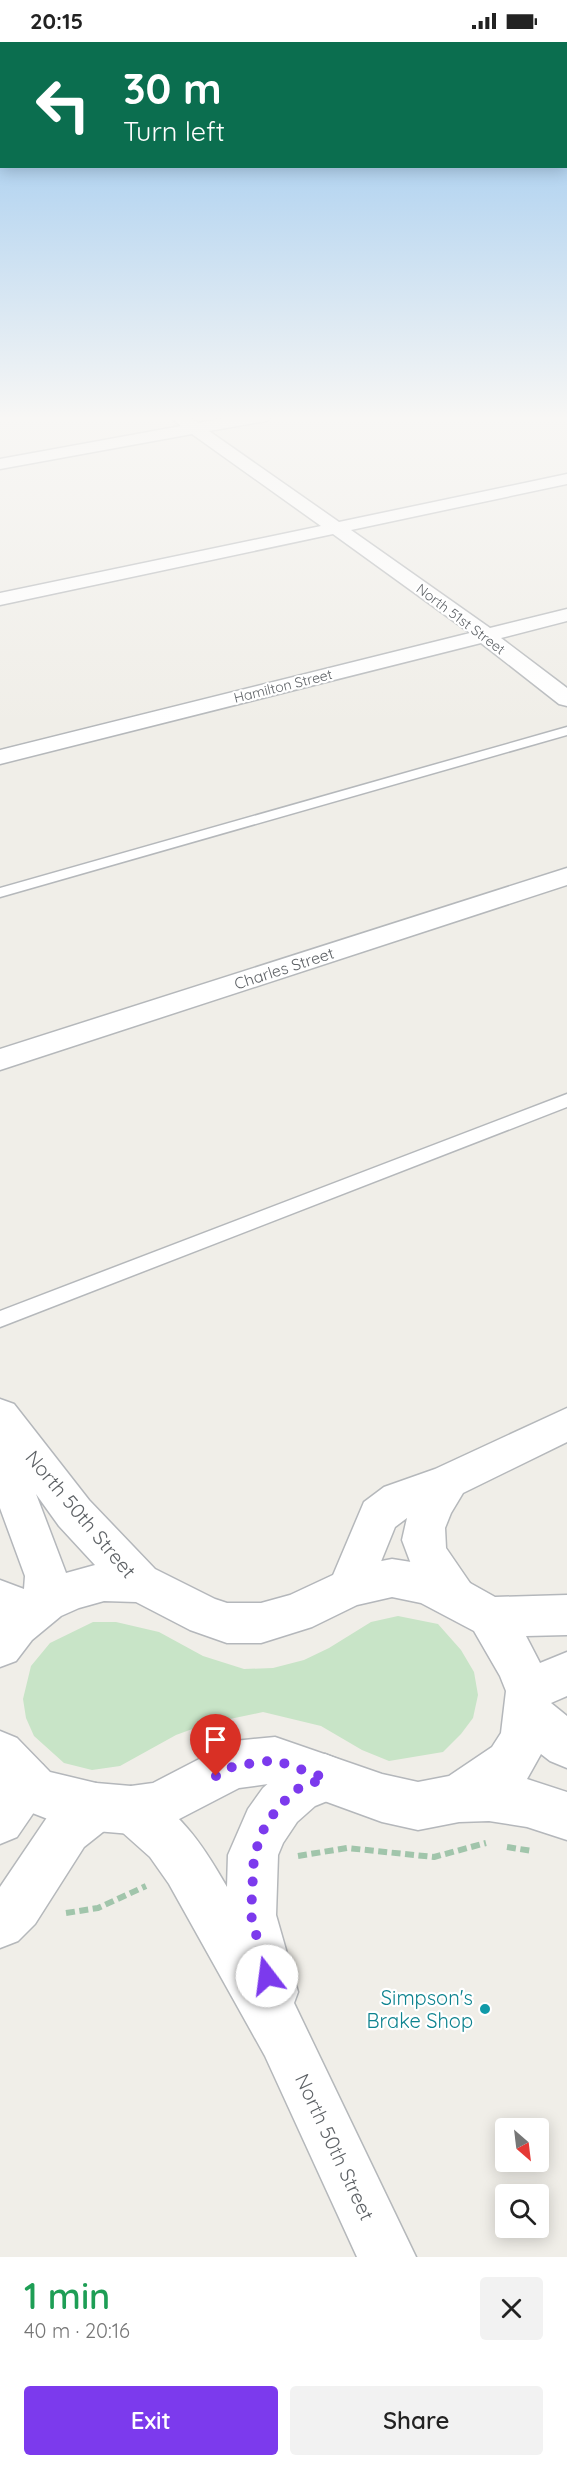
<!DOCTYPE html>
<meta charset="utf-8">
<style>
:root{--surface:#fff;--page:#f2f2f2;--text:#222;--muted:#767676;--accent:#7c3aed}
body{margin:0;font-family:Quicksand,sans-serif;background:var(--page);color:var(--text);height:100vh;display:flex;flex-direction:column;font-size:22px;white-space:nowrap}
*{box-sizing:border-box;margin:0}
p{font-size:20px;color:var(--muted)}
.icon{flex:none;width:33px;height:33px;fill:none;stroke:currentColor;stroke-width:2;stroke-linecap:round;stroke-linejoin:round}
.map{position:relative;height:2215px;overflow:hidden}
.sheet{display:flex;flex-direction:column;background:var(--surface);flex:1}
.sheet>*{flex:none}
.top-card{position:absolute;left:0px;top:0px;width:567px;height:126px;box-shadow:0 3px 15px #0003;background:#0b6e4f;color:#fff;overflow:hidden}
.needle{width:39px;rotate:152deg}
.fabs{position:absolute;left:495px;top:2076px;display:grid;gap:12px}
.fabs a{display:grid;place-items:center;width:54px;height:54px;border-radius:6px;background:var(--surface);box-shadow:0 3px 15px #0003;font-size:30px}
.pin{position:absolute;display:grid;place-items:center;width:51px;height:51px;color:#fff;margin:-62px -26px;border-radius:50% 50% 50% 0;rotate:-45deg;box-shadow:0 0 6px #0007}
.pin .icon{rotate:45deg}
.me{position:absolute;width:66px;margin:-33px;rotate:345deg;stroke-linejoin:round;filter:drop-shadow(0 0 4px #0008)}
.turn{display:flex;align-items:center;gap:21px;height:126px;padding:0 24px;font-size:27px}
.turn .icon{width:78px;height:78px;stroke-width:2.5}
.turn b{display:block;font-size:42px;line-height:51px}
.round{display:grid;place-items:center;flex:none;width:63px;height:63px;border-radius:6px;background:var(--page)}
.headline{display:flex;align-items:center;justify-content:space-between;height:102px;padding:0 24px}
h1{font-size:36px;font-weight:600;line-height:45px;color:#1e9e55}
.button{display:flex;gap:12px;margin-top:auto;padding:12px 24px}
.button a{flex:1;height:69px;border-radius:6px;background:var(--accent);color:#fff;font-size:24px;font-weight:600;line-height:69px;text-align:center}
.button a+a{background:var(--page);color:var(--text)}
.status{display:flex;justify-content:space-between;align-items:center;height:42px;padding:0 30px;background:var(--surface);direction:ltr}
.status svg{height:16px;fill:currentColor}
.map>svg:first-child{display:block}
.green{fill:#c8e4c7}
.lines{fill:none;stroke-linecap:round;stroke-linejoin:round}
.lane-casing{stroke:#b5b8bb;stroke-width:3}
.street-casing{stroke:#b5b8bb;stroke-width:3}
.secondary-casing{stroke:#b4b7bb;stroke-width:3}
.path{stroke:#a1c5ab;stroke-width:6;stroke-dasharray:9 4.5;stroke-linecap:butt}
.lane{fill:#fff;fill-rule:evenodd}
.street{fill:#fff;fill-rule:evenodd}
.secondary{fill:#fff;fill-rule:evenodd}
.route{stroke:#7c3aed;stroke-width:10;stroke-dasharray:0 18}
.culture-dot{fill:#0f9aa8;stroke:#fff;stroke-width:2}
.labels{text-anchor:middle;dominant-baseline:central;stroke-width:4.5;stroke-linejoin:round;paint-order:stroke}
.far-street-label{font-size:14px;fill:#5f6367;stroke:#fff}
.street-label{font-size:16px;fill:#5f6367;stroke:#fff}
.near-street-label{font-size:20px;fill:#5f6367;stroke:#fff}
.near-culture-label{font-size:20px;fill:#0d838f;stroke:#fff;text-anchor:end}
</style>
<div class="status"><b>20:15</b><svg viewBox="0 0 49 12"><path d="M0 12V9h3v3zM5 12V6h3v6zM10 12V3h3v9zM15 12V0h3v12zM26 1h20v11H26zM47 4h2v5h-2z"/></svg></div>
<div class="map">
<svg width="567" height="2215" viewBox="0 0 567 2215">
<rect width="100%" height="100%" fill="#f0eee8"/>
<path class="green" d="M398,1574L438,1582L461,1608L474,1630L478,1653L473,1676L461,1692L443,1710L389,1719L362,1708L321,1684L263,1670L206,1682L176,1693L120,1724L92,1728L64,1721L34,1694L26,1676L23,1657L31,1624L50,1601L93,1580H116L159,1590L203,1614L244,1627L273,1626L304,1618L329,1606L371,1580Z"/>
<g class="lines">
<defs>
<path id="lane" d="M567,685V693L0,855V846Z
M567,1052V1065L0,1285V1269Z"/>
<path id="street" d="M169,374H188L198,381L237,374H274L266,379L209,389L339,480L567,432V442L351,488L490,586L567,567V579L501,596L567,646V664L559,662L481,601L0,722V708L470,591L333,492L0,563V551L321,484L192,392L0,427V417L181,384Z
M567,826V843L0,1028V1007Z
M567,1366V1400L463,1451L451,1471L445,1486L446,1506L470,1541L477,1555L470,1569L455,1575L440,1569L411,1522L402,1498L407,1476L395,1485L365,1559L350,1565L335,1559L328,1545L364,1460L384,1445L435,1427Z
M325,1712L342,1719L349,1736L342,1753L315,1764L297,1780L283,1801L278,1813L276,1873L298,1950L294,1961L416,2215H357L265,2014L169,1842L150,1815L113,1782L84,1805L35,1882L18,1899L0,1906V1845L50,1771L79,1748L96,1741L113,1748L114,1751L131,1744C177,1763 203,1803 227,1845L228,1813L248,1767L263,1746L282,1729Z
M26,1716L43,1723L50,1740L43,1757L17,1795L0,1802V1736L9,1723Z"/>
<path id="secondary" d="M0,1357L14,1362L89,1458L155,1527L215,1557L227,1561H261L290,1553L350,1525L392,1517L424,1522L470,1541L495,1555L567,1553V1593L526,1594L540,1621L567,1610V1654L551,1661L567,1674V1726L550,1719L541,1712L527,1737L567,1750V1798L527,1785L489,1779L459,1780L418,1788L382,1780L275,1741L239,1746L158,1788L131,1792L96,1789L58,1781L17,1765L0,1748V1689L17,1696L50,1730L96,1741L131,1744L153,1741L234,1699L275,1695L382,1732L418,1740L449,1734L492,1705L501,1691L506,1649L500,1634L474,1589L421,1561L392,1555L357,1563L312,1585L261,1601H227L190,1588L136,1560L104,1559L79,1566L61,1574L32,1598L16,1619L0,1625V1538L24,1547L25,1534L0,1466ZM36,1452L59,1484L95,1523L66,1531Z"/>
</defs>
<use href="#lane" class="lane-casing"/>
<use href="#street" class="street-casing"/>
<use href="#secondary" class="secondary-casing"/>
<path class="path" d="M507,1805L532,1809
M298,1814L347,1806L434,1815L486,1801
M66,1871L98,1866L146,1844"/>
<use href="#lane" class="lane"/>
<use href="#street" class="street"/>
<use href="#secondary" class="secondary"/>
</g>
<linearGradient id="sky" x2="0" y2="1"><stop stop-color="#92c3ee"/><stop offset="0.55" stop-color="#f8f7f5"/><stop offset="1" stop-color="#f8f7f5" stop-opacity="0"/></linearGradient>
<rect width="567" height="684" fill="url(#sky)"/>
<g class="lines">
<path class="route" d="M216,1734L234,1724L275,1718L325,1736L299,1746L280,1763L265,1784L254,1813L251,1873L267,1934"/>
</g>
<circle class="culture-dot" cx="485" cy="1967" r="6"/>
<g class="labels">
<g class="far-street-label">
<text transform="translate(461 577) rotate(37)">North 51st Street</text>
<text transform="translate(283 644) rotate(-14)">Hamilton Street</text>
</g>
<g class="street-label">
<text transform="translate(284 926) rotate(-18)">Charles Street</text>
</g>
<g class="near-street-label">
<text transform="translate(81 1472) rotate(50)">North 50th Street</text>
<text transform="translate(335 2105) rotate(65)">North 50th Street</text>
</g>
<g class="near-culture-label">
<text x="473" y="1955">Simpson's<tspan x="473" dy="23">Brake Shop</tspan></text>
</g>
</g>
</svg>
<div class="fabs">
<a><svg class="needle" viewBox="-14 -14 28 28"><path d="M0-13l5 13h-10z" fill="#e53935"/><path d="M0 13l5-13h-10z" fill="#767676"/></svg></a>
<a><svg class="icon" aria-label="search" viewBox="0 0 24 24"><circle cx="10" cy="10" r="6"/><path d="M15 15l6 6"/></svg></a>
</div>
<div class="pin" style="left:216px;top:1734px;background:#d93025"><svg class="icon" aria-label="arrive" viewBox="0 0 24 24"><path d="M6 21V4h12l-3 4 3 4H6"/></svg></div>
<svg class="me" style="left:267px;top:1934px" viewBox="-20 -20 40 40"><circle r="19" fill="#fff"/><path d="M0-13L10 11 0 6-10 11z" fill="#7c3aed"/></svg>
<div class="top-card">
<div class="turn"><svg class="icon" aria-label="left" viewBox="0 0 24 24"><path d="M17 20v-9H6M10 6l-5 5 5 5"/></svg><div><b>30 m</b>Turn left</div></div>
</div>
</div>
<section class="sheet">
<div class="headline"><div><h1>1 min</h1><p>40 m · 20:16</p></div><a class="round"><svg class="icon" aria-label="close" viewBox="0 0 24 24"><path d="M6 6l12 12M18 6L6 18"/></svg></a></div>
<div class="button"><a>Exit</a><a>Share</a></div>
</section>
